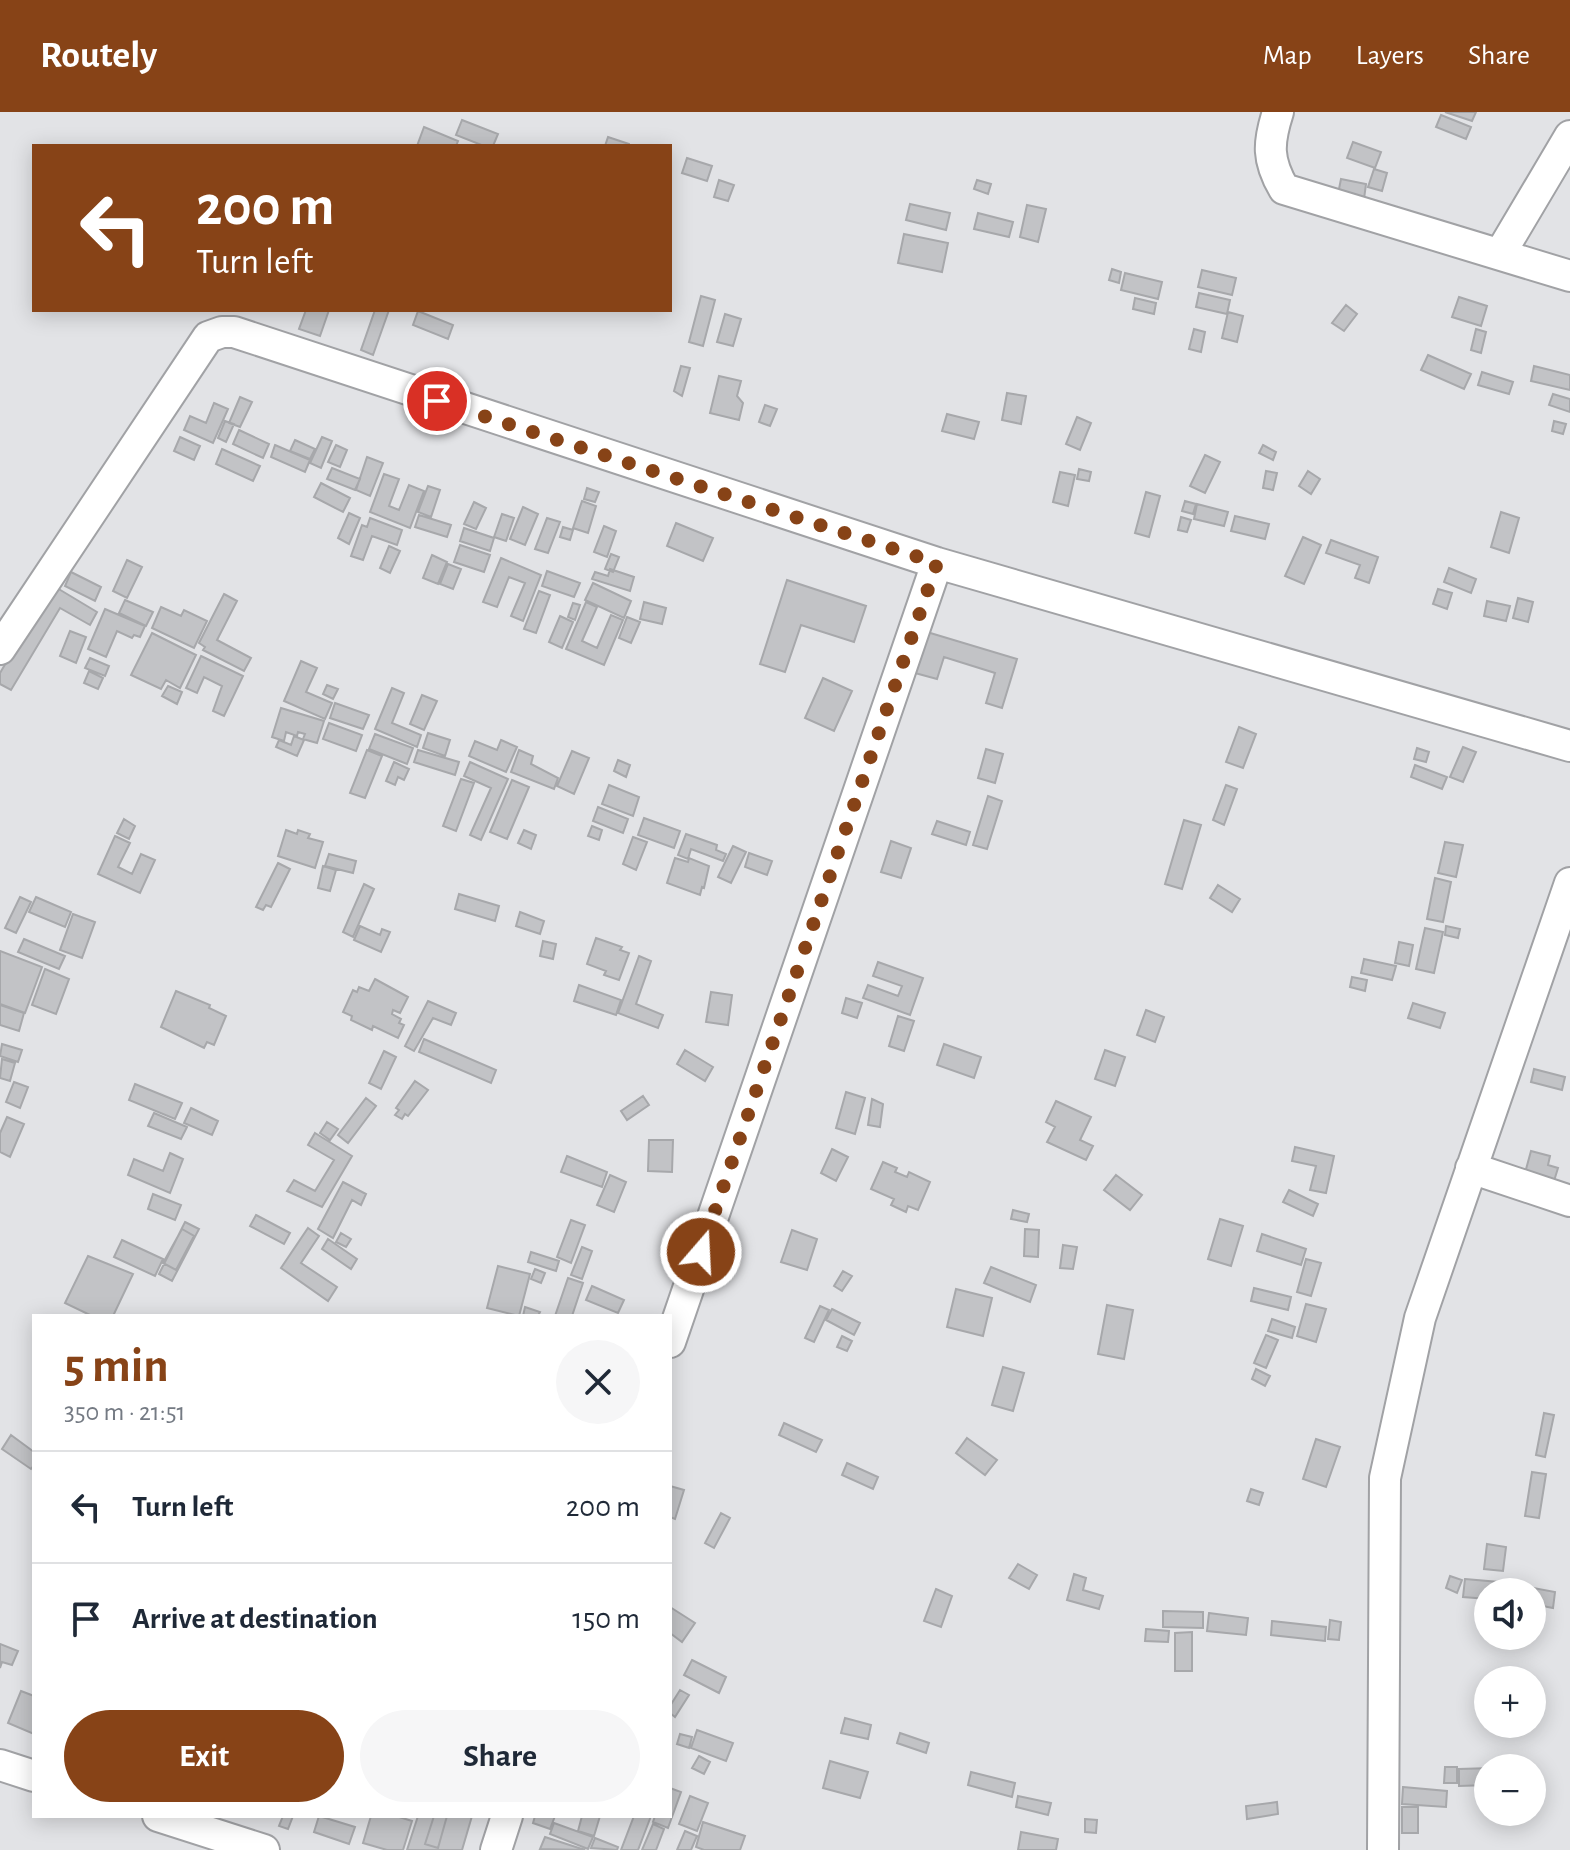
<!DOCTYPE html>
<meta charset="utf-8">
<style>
:root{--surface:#fff;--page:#f6f6f7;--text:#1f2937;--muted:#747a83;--line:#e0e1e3;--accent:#874317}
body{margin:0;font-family:"Alegreya Sans",sans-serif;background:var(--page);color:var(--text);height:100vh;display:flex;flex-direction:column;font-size:30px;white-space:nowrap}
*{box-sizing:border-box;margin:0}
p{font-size:26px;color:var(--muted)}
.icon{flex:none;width:44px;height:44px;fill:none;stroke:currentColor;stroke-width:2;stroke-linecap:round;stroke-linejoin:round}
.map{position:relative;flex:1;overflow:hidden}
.details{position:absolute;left:32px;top:1202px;width:640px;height:504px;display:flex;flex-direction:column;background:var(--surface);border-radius:0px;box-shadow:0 4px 20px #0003}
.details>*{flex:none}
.hud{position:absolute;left:32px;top:32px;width:640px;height:168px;border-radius:0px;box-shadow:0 4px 20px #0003;background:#874317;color:#fff;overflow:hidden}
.fabs{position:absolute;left:1474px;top:1466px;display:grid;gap:16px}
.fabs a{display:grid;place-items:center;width:72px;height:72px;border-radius:50%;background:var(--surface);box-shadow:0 4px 20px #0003;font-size:40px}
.pin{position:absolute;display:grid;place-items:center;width:68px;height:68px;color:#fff;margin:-34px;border:4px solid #fff;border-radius:50%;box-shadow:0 2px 8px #0007}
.me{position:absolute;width:88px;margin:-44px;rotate:19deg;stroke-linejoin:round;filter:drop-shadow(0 0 6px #0008)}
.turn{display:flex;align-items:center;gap:28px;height:168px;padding:0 32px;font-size:36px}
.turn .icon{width:104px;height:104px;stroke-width:2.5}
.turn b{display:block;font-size:56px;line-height:68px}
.round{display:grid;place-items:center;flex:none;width:84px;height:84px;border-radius:42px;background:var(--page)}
.summary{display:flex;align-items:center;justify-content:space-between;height:136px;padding:0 32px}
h1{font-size:48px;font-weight:700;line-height:60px;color:var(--accent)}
.primary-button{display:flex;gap:16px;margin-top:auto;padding:16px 32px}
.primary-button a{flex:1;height:92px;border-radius:48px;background:var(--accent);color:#fff;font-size:32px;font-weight:700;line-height:92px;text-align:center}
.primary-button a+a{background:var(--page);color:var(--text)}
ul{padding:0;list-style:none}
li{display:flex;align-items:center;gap:24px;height:112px;padding:0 32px;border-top:2px solid var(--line)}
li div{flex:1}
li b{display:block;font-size:30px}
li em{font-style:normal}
header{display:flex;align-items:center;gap:48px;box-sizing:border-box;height:112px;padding:0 40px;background:var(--accent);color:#fff}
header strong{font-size:38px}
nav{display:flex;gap:44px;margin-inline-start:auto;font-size:28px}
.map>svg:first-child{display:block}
.building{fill:#c2c3c6;stroke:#a7a8ab;stroke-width:2}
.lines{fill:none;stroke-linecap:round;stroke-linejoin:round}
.minor-casing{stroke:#a1a2a5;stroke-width:34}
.minor{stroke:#fff;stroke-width:30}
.route{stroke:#874317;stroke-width:14;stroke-dasharray:0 25.2}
</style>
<header>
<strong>Routely</strong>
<nav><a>Map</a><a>Layers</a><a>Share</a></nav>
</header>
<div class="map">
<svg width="1570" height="1738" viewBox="0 0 1570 1738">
<rect width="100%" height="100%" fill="#e2e3e6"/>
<path class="building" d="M1445,0H1476L1472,9Z
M1441,3L1471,15L1466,27L1436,15Z
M462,8L498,22L493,34H484L456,23Z
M424,15L458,29L456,34H417Z
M608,25L629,32V34H605Z
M1353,30L1381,40L1375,56L1347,46Z
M687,46L712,54L707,69L682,61Z
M1374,57L1387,61L1382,79L1368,75Z
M1341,67L1366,72L1364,87L1338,82Z
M719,68L734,73L728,89L714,85Z
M977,68L991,72L988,82L974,77Z
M910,92L950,101L946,118L906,108Z
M1027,93L1046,97L1038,130L1020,125Z
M978,101L1013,110L1009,125L974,117Z
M904,122L948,131L942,160L898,151Z
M1112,157L1121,160L1119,171L1109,168Z
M1202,158L1236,166L1232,183L1198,175Z
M1125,161L1162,170L1158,187L1121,178Z
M1199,181L1230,188L1227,202L1196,195Z
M701,184L715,188L703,234L689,230Z
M1459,185L1487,194L1481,214L1452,205Z
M1135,186L1156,191L1154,202L1133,197Z
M1346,193L1357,202L1344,219L1332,211Z
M306,198H329L320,224L299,217Z
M375,198H389L373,243L361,238Z
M418,199L453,213L448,227L413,213Z
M1228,200L1243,204L1237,230L1222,226Z
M725,202L741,207L733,234L717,230Z
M1194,217L1205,220L1201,240L1189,237Z
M1476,217L1486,220L1481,241L1471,238Z
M1428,243L1471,262L1464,277L1421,258Z
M681,254L690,256L682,284L674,279Z
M1534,254L1570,263V278L1531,269Z
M1482,260L1513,270L1509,282L1478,273Z
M719,264L741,269L737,284L743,291L739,308L710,301Z
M1007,281L1026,284L1021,312L1002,308Z
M1553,282L1570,287V300L1549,293Z
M240,285L252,290L240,315L229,311Z
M214,291L228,297L213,331L184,318L190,304L206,311Z
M765,293L777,297L770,314L759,310Z
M947,302L979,310L974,327L942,319Z
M1077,305L1091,311L1080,338L1066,332Z
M225,309L234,312L226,330L218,326Z
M1554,309L1566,312L1563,322L1552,319Z
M239,318L269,332L263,346L233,332Z
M180,325L200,334L194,348L174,339Z
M322,325L332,329L321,356L310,351Z
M295,328L315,337L310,347L290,339Z
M275,333L310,348L305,360L271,345Z
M336,333L347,338L340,355L328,350Z
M1263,333L1276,340L1273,348L1259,341Z
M222,337L260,354L253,369L216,352Z
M1205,343L1220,350L1205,381L1190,374Z
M367,345L383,351L370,384L356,378Z
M332,356L360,367L355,378L327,367Z
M1079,357L1091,360L1089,369L1077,367Z
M1266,359L1277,361L1273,378L1263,376Z
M1308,359L1320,367L1311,382L1299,374Z
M1060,360L1075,363L1068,394L1053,390Z
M384,362L399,367L389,394L399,398L409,373L424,379L410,416L370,400Z
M321,371L350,386L343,400L314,385Z
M428,374L440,378L431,405L418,400Z
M587,376L599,380L595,390L584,387Z
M1146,380L1160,384L1149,425L1135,421Z
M582,389L596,394L588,421L573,416Z
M1185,389L1196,392L1193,402L1182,399Z
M474,390L486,396L476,417L464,412Z
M1197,392L1228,400L1224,414L1194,407Z
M523,395L538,402L525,433L510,427Z
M1501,400L1519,406L1509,441L1491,435Z
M349,401L360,406L349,432L338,426Z
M502,402L514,406L506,429L494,425Z
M419,403L451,413L447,425L415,415Z
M1235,404L1269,412L1265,427L1231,419Z
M1181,405L1191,408L1187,420L1178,418Z
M370,406L402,418L397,433L372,424L363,448L351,444L362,413L367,415Z
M547,406L560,410L548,441L535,437Z
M676,411L713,426L703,449L667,434Z
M604,414L616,419L607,445L594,440Z
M563,415L573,418L570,428L560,425Z
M464,416L494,426L490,439L460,429Z
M1303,425L1321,433L1304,472L1285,464Z
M1331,428L1378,445L1369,471L1355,466L1360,453L1326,441Z
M460,433L490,443L484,460L454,450Z
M389,434L400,439L390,461L380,456Z
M611,442L619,445L613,460L605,457Z
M432,443L447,450L438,472L423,466Z
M501,446L541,463L523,509L511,504L525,471L509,465L497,495L483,490Z
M127,448L142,455L127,486L113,479Z
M448,452L461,457L453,477L440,472Z
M1449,456L1476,467L1471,481L1444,470Z
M610,457L634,465L630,479L592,467L595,460L608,464Z
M547,459L580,471L574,485L542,474Z
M71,460L101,475L95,489L65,474Z
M787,468L866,494L854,530L801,513L785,560L760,552Z
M593,471L631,489L624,506L585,488Z
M52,473L97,500L90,513L60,496L11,578L0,572V561Z
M1438,477L1452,481L1447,497L1433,492Z
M539,479L550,483L536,521L524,517Z
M224,482L237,489L217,528L251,546L244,559L203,538L205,535L199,531Z
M1518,486L1533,490L1528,510L1513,506Z
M125,488L153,500L146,514L119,501Z
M1487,489L1510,494L1506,509L1484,504Z
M586,490L597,495L582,529L597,536L611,503L623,508L604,553L566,537Z
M644,490L666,496L662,512L640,507Z
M573,491L580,493L575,508L568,505Z
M161,495L181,504L184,498L207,509L194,536L152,516Z
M105,497L145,514L140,525L134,523L132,526L117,519L106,545L88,537Z
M560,504L573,510L562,536L549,530Z
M627,505L640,510L631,531L619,526Z
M70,519L86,525L76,551L60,544Z
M927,520L1017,547L1002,596L986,591L995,561L944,545L937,567L915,561Z
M152,521L196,543L180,576L166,568L161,577L131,563Z
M201,544L243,564L224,604L213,599L222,574L204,565L197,581L186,576Z
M90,546L109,554L105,564L85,556Z
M301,549L317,556L306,580L332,591L325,607L284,589Z
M89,559L103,566L98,577L84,571Z
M823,566L852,579L834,619L805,606Z
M327,573L338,577L333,587L323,582Z
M168,574L182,580L177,592L162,584Z
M392,576L404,581L392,611L421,623L417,635L375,617Z
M422,583L437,589L424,618L410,612Z
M335,591L369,603L363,617L330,606Z
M281,596L324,609L317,631L303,627L305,622L298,620L297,624L286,620L284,629L272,625Z
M329,611L362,623L356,639L323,627Z
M1239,615L1256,622L1243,656L1226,650Z
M428,621L450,628L445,644L423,636Z
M375,622L413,636L407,652L369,637Z
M294,624L304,628L297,644L276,635L279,628L291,633Z
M501,628L517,635L506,660L469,644L475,629L497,638Z
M1463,635L1476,640L1463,670L1450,665Z
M1417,636L1429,640L1426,650L1414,647Z
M986,637L1003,642L995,671L978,666Z
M367,638L382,644L365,686L350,681Z
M418,638L459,650L455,663L414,650Z
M519,638L533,644L531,652L558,666L554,677L511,660Z
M572,639L589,646L574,682L557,674Z
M618,648L630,653L626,665L614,659Z
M394,650L409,657L404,668L398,665L395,673L386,669Z
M470,650L508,667L481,728L470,723L491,676L464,664Z
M1415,653L1447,665L1442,677L1411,665Z
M461,667L474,671L456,719L443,714Z
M512,668L529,675L507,727L490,720Z
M609,673L639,685L633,704L602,692Z
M1226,673L1237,677L1224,713L1213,708Z
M988,684L1002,689L987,737L973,733Z
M598,695L628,707L623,721L593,709Z
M644,706L680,719L674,736L638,723Z
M124,707L135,714L129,727L117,721Z
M1184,708L1201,713L1182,777L1165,772Z
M937,709L970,720L966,733L932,722Z
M592,714L602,718L599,728L588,724Z
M286,718L297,722L298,718L310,722L308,726L323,730L315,756L278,744Z
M524,718L536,723L531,737L518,731Z
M686,722L717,733L716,738L726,742L723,749L691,737L688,747L678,743Z
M115,724L130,731L118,755L132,762L141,742L155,748L140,781L98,762Z
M633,725L647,730L636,758L623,752Z
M891,729L911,736L901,766L881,760Z
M1445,730L1463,733L1456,765L1438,761Z
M733,734L746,740L731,771L718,765Z
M749,741L772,749L767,763L745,755Z
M329,742L356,749L353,761L325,754Z
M675,746L688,750L689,746L709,754L704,776L702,775L700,783L667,771Z
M278,751L290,757L271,795L266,793L263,798L256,795Z
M323,754L336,758L330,779L318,776Z
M1435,766L1451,770L1443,810L1427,807Z
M364,772L374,777L353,825L343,820Z
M1218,773L1240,787L1232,800L1210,786Z
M459,782L499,794L495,809L455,797Z
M20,785L31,790L16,821L5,816Z
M36,785L71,800L65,815L29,800Z
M520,800L544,809L540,822L516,814Z
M73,802L95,810L82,846L60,838Z
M360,814L380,823L382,817L390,820L381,840L354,828Z
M1446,814L1460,817L1458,826L1445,823Z
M1425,816L1443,820L1434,861L1416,857Z
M596,826L622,835L620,838L629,841L619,868L604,863L606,859L587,852Z
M24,827L65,844L59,857L18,840Z
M543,829L556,832L553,847L540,844Z
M1399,830L1413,833L1409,854L1395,851Z
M0,839L42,855L25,901L0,892Z
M639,844L651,849L636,892L663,903L658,916L618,901Z
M1364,847L1396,854L1392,868L1361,861Z
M878,850L923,866L910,903L863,886L868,873L898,884L902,874L873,864Z
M45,857L69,867L56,902L32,893Z
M1352,865L1367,868L1365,879L1350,875Z
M375,867L408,885L400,901L393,898L392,902L401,907L399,911L404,913L398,926L373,914L372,918L351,908L352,904L343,900L353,878L357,880L359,875L369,879Z
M579,873L621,888L616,903L574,889Z
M176,879L210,893L209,896L226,904L214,933L207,930L204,936L161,915Z
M711,880L732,883L728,913L706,910Z
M846,886L862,891L857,906L842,901Z
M428,889L456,901L451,913L433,906L414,939L405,934Z
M1413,891L1445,901L1440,916L1408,906Z
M0,893L24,901L19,919L0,913Z
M1146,898L1164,905L1155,930L1137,923Z
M898,904L914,909L904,939L889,934Z
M424,927L496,958L491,971L419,940Z
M2,932L22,938L18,950L0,944Z
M944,932L981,945L974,966L937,953Z
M685,938L713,955L705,969L677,952Z
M1105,938L1125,945L1115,974L1095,967Z
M384,939L396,945L381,977L369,971Z
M2,947L15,951L10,969L0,966Z
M1534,957L1565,965L1562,978L1531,970Z
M415,969L428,978L408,1004L405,1002L402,1007L395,1003L399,998L396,996Z
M14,970L28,975L20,996L6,990Z
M135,972L182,991L175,1007L129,988Z
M846,980L865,986L855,1022L836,1016Z
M643,984L649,993L627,1008L621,999Z
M366,986L376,994L348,1031L338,1023Z
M872,987L883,992L880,1015L868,1013Z
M1056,989L1091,1005L1080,1028L1093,1034L1086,1048L1047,1030L1055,1015L1046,1010Z
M191,996L218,1009L212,1023L184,1011Z
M154,1001L187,1015L181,1027L148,1014Z
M7,1005L24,1012L10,1045L0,1040V1021Z
M327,1010L338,1017L330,1028L320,1021Z
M315,1021L352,1044L322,1095L287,1079L294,1068L315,1079L334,1048L308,1033Z
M649,1028H673L672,1060L648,1059Z
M1295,1035L1334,1044L1326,1081L1310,1078L1316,1054L1292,1049Z
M832,1037L848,1045L836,1069L821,1061Z
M1531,1039L1550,1044L1548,1053L1558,1056L1554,1069L1525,1061Z
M170,1041L183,1047L170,1081L128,1063L134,1047L163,1059Z
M567,1044L607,1060L602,1075L561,1060Z
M883,1050L897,1056L895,1060L907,1065L909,1060L930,1070L918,1098L908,1094L906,1100L891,1093L894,1087L871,1077Z
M610,1063L626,1070L614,1100L597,1093Z
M1116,1063L1142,1083L1130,1098L1104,1078Z
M343,1070L366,1082L361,1093L352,1088L333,1126L318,1117Z
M1289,1078L1318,1092L1313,1104L1283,1090Z
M153,1082L181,1093L175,1108L148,1097Z
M1013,1098L1029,1102L1027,1110L1011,1107Z
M256,1103L290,1121L284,1132L250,1114Z
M1220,1107L1243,1114L1231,1154L1208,1147Z
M571,1108L585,1113L571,1151L557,1145Z
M185,1110L199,1117L172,1169L159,1162Z
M308,1116L319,1124L301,1151L337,1175L328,1189L281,1156Z
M182,1117L194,1124L176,1158L163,1151Z
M1025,1117L1039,1118L1038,1145L1024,1144Z
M792,1118L817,1127L807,1158L781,1150Z
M341,1121L351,1127L346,1135L336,1130Z
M1262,1122L1306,1137L1301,1153L1257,1139Z
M328,1127L357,1147L351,1157L322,1137Z
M122,1128L163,1147L155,1164L114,1145Z
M1063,1133L1077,1135L1073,1157L1060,1156Z
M582,1135L592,1139L582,1167L571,1163Z
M531,1140L559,1149L556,1159L528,1150Z
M88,1144L133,1162L113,1204H92L65,1191Z
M1306,1147L1321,1151L1311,1184L1297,1180Z
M498,1154L530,1162L519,1204L487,1196Z
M991,1155L1036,1173L1030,1190L984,1171Z
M535,1157L545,1161L541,1171L531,1167Z
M843,1159L852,1164L842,1179L834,1174Z
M568,1166L583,1171L572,1204H555Z
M592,1174L624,1188L618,1201L586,1188Z
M1254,1176L1291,1185L1288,1198L1251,1189Z
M956,1177L992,1186L983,1224L947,1215Z
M1306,1192L1326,1197L1316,1230L1297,1224Z
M1107,1193L1133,1198L1124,1247L1098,1242Z
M820,1194L829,1198L814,1230L805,1226Z
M525,1195L540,1200L538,1204H523Z
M832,1197L860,1211L854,1223L826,1208Z
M1272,1207L1295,1215L1292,1226L1268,1219Z
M1266,1223L1278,1228L1266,1256L1254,1251Z
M842,1224L852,1229L847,1239L837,1235Z
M1003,1255L1024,1261L1013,1299L992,1293Z
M1256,1257L1270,1264L1265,1274L1252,1267Z
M1544,1301L1554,1303L1545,1345L1536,1343Z
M784,1311L822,1328L816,1340L779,1323Z
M11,1323L34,1340V1353L31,1357L2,1337Z
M967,1326L997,1348L985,1363L956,1341Z
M1316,1327L1340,1335L1326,1375L1303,1367Z
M847,1351L878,1365L873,1377L842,1363Z
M1532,1360L1546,1362L1539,1406L1525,1404Z
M670,1374L684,1378L675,1407L670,1405Z
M1251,1377L1263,1381L1259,1393L1247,1389Z
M721,1401L730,1406L714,1436L705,1431Z
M1487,1432L1506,1435L1503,1459L1484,1457Z
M1018,1452L1037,1463L1029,1477L1009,1466Z
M1074,1462L1086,1466L1083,1478L1103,1484L1099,1497L1067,1488Z
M1450,1464L1462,1468L1457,1481L1446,1476Z
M1465,1467L1499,1470V1480H1488V1487L1463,1485Z
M1523,1474L1555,1480L1553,1496L1532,1492V1480H1521Z
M936,1477L952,1484L941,1515L924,1509Z
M670,1495L695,1511L682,1530L670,1521Z
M1163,1499L1203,1500V1516L1163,1515Z
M1209,1501L1248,1506L1246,1523L1207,1519Z
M1330,1508L1341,1510L1339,1528L1328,1527Z
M1272,1509L1326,1515L1325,1529L1271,1523Z
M1146,1517L1169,1519L1168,1530L1145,1529Z
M1192,1520V1559H1175V1521Z
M0,1532L18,1539L12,1553L2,1550L0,1556Z
M692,1548L726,1565L719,1581L684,1563Z
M680,1578L689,1583L675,1605L670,1601V1594Z
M21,1579L34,1584V1622L8,1611Z
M845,1606L871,1613L868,1627L841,1621Z
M697,1618L733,1631L726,1649L691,1636Z
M900,1621L929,1631L926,1641L897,1631Z
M680,1622L692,1625L689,1636L677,1632Z
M699,1644L710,1650L704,1662L692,1656Z
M830,1649L868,1660L860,1686L823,1676Z
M1445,1655H1457V1671H1444Z
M1488,1656V1673L1459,1674V1657L1493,1656Z
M971,1660L1015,1671L1012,1685L968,1673Z
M1403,1675L1447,1679L1446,1695L1402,1692Z
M670,1676L681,1680L668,1716L653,1710L655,1704H670Z
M690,1684L708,1691L697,1719L679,1712Z
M1018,1684L1051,1691L1048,1703L1016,1695Z
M1277,1690L1278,1702L1247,1707L1246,1694Z
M1402,1695H1418V1721H1402Z
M283,1704H293L288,1717L279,1714Z
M319,1704L355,1715L349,1732L314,1720Z
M371,1704H396L412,1709L403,1738H387L363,1731Z
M418,1704H434L425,1732L438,1736L447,1704H472L462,1738H407Z
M434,1704H447L438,1736L425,1732Z
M535,1704H555L550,1717L533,1711Z
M582,1704H600L594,1724L578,1719Z
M634,1704H651L638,1738H621Z
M1085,1707L1097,1708L1096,1721L1085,1720Z
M703,1710L745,1724L740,1738H704L696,1735Z
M554,1711L593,1725L588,1737L550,1722Z
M653,1712L664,1717L656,1738H642Z
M685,1719L697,1724L691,1738H677Z
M1021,1720L1058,1727L1056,1738H1018Z
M545,1725L585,1738L540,1737Z
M595,1726L618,1735L617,1738L591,1736Z"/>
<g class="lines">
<defs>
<path id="minor" d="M1278,0C1268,31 1267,48 1284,77L1570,164
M1500,142L1570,24
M0,537L208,225L222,220H234L937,451L1570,634
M1471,1056L1570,1089
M670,1230L937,451
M0,1653L34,1664
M158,1704L264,1738
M496,1738L507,1704
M1383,1738L1385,1366L1420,1206L1570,771"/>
</defs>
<use href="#minor" class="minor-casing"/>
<use href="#minor" class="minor"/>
</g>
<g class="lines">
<path class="route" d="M437,289L937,451L701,1140"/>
</g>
</svg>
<div class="fabs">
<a><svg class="icon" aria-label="sound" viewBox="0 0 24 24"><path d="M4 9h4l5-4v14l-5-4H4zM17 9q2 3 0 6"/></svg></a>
<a>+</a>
<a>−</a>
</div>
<div class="pin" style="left:437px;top:289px;background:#d93025"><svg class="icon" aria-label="arrive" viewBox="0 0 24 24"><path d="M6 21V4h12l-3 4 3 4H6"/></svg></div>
<svg class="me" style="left:701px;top:1140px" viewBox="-20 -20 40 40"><circle r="17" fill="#874317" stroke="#fff" stroke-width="3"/><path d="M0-11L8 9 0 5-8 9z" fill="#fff"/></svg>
<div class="hud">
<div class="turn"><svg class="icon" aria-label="left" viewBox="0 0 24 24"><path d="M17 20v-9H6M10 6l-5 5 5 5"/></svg><div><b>200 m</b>Turn left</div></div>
</div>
<section class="details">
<div class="summary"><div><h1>5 min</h1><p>350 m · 21:51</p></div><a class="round"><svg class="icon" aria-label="close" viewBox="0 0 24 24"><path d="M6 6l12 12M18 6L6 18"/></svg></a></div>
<ul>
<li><svg class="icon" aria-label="left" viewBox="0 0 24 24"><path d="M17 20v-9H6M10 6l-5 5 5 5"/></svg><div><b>Turn left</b></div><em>200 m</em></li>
<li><svg class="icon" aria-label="arrive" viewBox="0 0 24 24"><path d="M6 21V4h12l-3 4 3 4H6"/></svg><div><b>Arrive at destination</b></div><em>150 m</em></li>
</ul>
<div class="primary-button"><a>Exit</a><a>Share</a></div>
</section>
</div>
